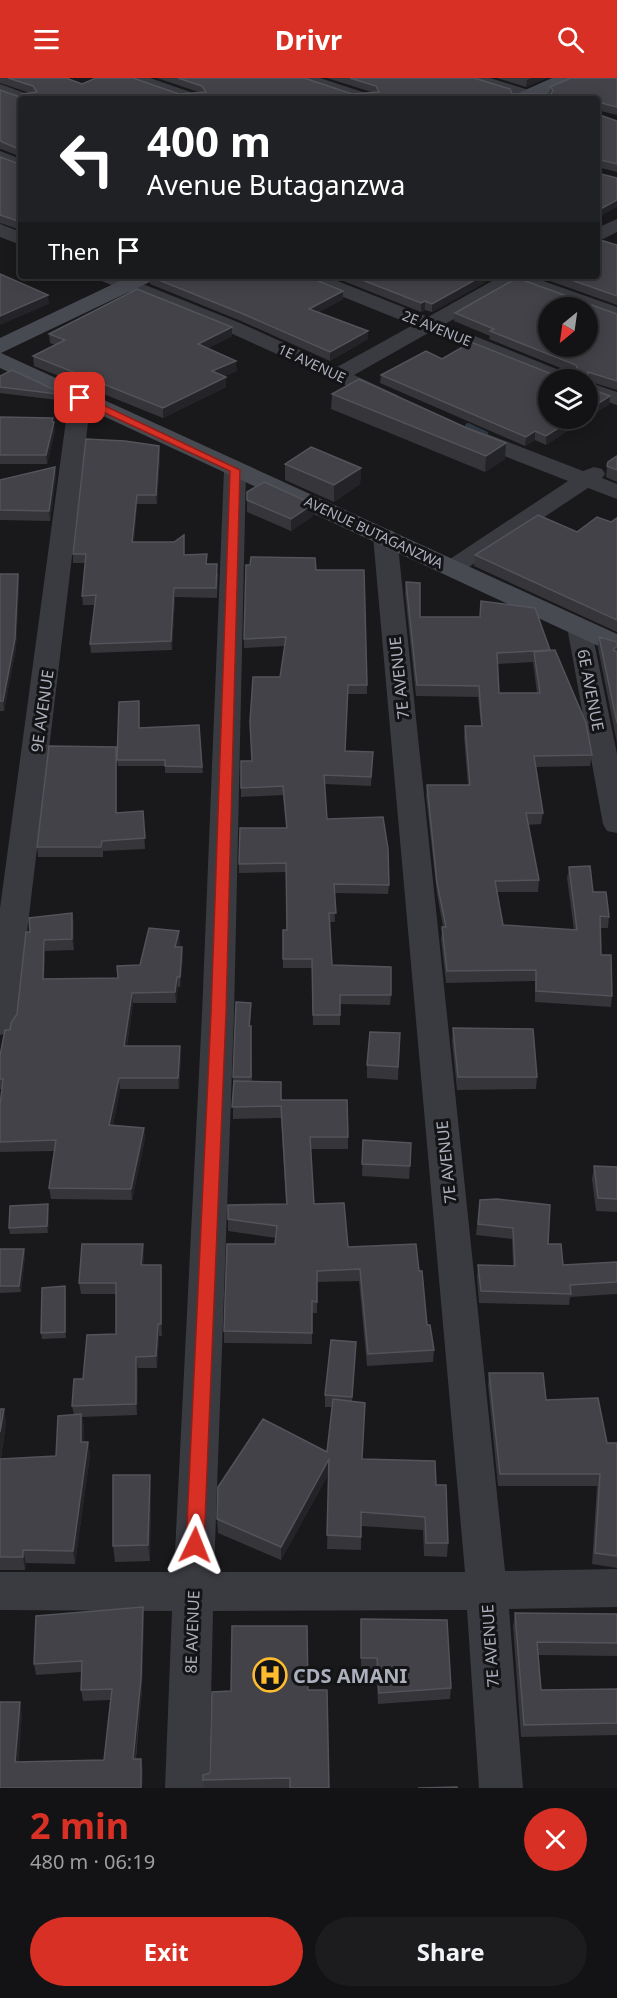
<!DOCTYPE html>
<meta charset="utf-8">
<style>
:root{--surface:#131315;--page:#1c1c1e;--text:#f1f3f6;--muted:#9d9ea0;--line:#323234;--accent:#d93025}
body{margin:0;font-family:"Noto Sans",sans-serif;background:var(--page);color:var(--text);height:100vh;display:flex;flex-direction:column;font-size:22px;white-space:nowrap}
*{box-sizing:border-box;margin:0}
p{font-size:20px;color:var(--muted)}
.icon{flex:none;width:33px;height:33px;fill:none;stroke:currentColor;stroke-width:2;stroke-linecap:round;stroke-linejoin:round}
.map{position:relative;height:1710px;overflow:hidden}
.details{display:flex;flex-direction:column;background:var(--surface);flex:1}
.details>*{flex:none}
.banner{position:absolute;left:18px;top:18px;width:582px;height:183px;border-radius:6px;box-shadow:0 3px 15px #0003,0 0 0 2px var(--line);background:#202124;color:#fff;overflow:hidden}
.needle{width:39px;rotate:209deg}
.tools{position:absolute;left:538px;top:219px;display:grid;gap:12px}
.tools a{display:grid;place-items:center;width:60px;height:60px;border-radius:50%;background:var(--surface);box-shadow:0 3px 15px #0003,0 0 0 2px var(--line);font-size:30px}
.pin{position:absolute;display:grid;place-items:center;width:51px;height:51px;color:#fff;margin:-26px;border-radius:12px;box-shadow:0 3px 9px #0006}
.me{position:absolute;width:66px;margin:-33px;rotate:2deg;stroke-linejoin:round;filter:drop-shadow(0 0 4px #0008)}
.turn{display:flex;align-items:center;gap:21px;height:126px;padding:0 30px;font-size:27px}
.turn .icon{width:78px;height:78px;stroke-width:2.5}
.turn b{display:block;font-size:42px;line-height:51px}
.then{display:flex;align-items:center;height:57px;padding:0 30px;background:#0003;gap:12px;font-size:22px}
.round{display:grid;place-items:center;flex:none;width:63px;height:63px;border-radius:32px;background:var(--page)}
.summary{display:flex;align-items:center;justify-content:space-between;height:102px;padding:0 30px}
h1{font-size:36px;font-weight:700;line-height:45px;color:var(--accent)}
.button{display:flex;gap:12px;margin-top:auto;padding:12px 30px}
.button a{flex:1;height:69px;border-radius:36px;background:var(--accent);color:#fff;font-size:24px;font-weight:700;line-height:69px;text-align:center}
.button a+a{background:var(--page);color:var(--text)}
header{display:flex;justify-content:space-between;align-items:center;height:78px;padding:0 30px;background:var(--accent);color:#fff;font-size:27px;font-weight:700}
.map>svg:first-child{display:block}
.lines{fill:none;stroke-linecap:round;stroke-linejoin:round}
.stream{stroke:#2e3842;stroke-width:6}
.street{fill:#3a3b41;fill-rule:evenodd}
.secondary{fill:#484a51;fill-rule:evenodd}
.wall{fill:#35353a;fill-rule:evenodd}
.shaded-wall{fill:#242428}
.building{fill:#424248;stroke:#52545a;stroke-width:1.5;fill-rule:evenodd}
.route{fill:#d93025;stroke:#8d1f18;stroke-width:1.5}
.labels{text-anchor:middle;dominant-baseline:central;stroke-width:6;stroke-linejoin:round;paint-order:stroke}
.far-street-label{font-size:14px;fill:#abb0bc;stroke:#141417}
.street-label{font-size:16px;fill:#abb0bc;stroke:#141417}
.near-poi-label{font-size:20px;font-weight:bold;fill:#abb0bc;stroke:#141417;text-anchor:start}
</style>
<header><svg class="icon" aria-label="menu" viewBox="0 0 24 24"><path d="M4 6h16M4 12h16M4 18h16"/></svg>Drivr<svg class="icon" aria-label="search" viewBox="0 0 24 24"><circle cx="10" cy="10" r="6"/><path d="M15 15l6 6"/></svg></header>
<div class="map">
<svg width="617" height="1710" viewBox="0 0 617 1710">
<rect width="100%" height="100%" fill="#19191c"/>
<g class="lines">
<path class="stream" d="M468,348L485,356"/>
<path class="street" d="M126,0H150L202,18L204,21H180L128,3Z
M296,0H320L375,18L377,21H353L298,3Z
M465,0H490L548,18L550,21H525L467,3Z
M0,6L33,18L35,21H21V24L0,17Z
M0,73L21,81V92L0,84Z
M617,141V154L597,164V150Z
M0,146L21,154V167L0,159Z
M96,198H123L240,245L337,289L413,247L301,202L298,198H325L428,239L501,198H529L617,229V242L588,232V230H580L516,206L445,246L574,298L577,302H549L430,254L354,297L397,317L401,321L397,325L390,327L226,253L99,202Z
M588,304L617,314V327L588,317Z
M80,314L87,316L91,320L16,946L11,954L0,957V830L69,320L73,316Z
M469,349L583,393L594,389L602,391L605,396L602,400L617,406V421L588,410L460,495L452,497L444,495L440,490L444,485L568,403L461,361L458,356L461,351Z
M235,385L243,387L246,392L234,936L214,1494H465L373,458L377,453L385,451L393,453L397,458L505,1493L617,1491V1529L509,1531L523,1710H479L467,1532L213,1533L209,1710H165L172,1533L0,1532V1494H174L202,936L224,392L227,387Z
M579,542L588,544L591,549L617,676V755L607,753L603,746L567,549L570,544Z"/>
<path class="secondary" d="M552,0H575L572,4L535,21H511L514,17Z
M130,198H158L154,202L1,275L617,556V574L607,572L0,290V260Z"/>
</g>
<path class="wall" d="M0,0H66L82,6L179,16L198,14L157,0H304L352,16L371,14L327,0H474L512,16H550V9L617,0V37L597,32V21H21V79L1,71H0V12L20,19L30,15L0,5Z
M497,0H547L526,9Z
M597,36L617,43V94L597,89Z
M0,79L19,86L21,85V152L0,145Z
M617,167V227L536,198H597Z
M149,198L343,221L319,234L368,253V261L330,283L241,243L150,206Z
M331,198H486V204L432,234L425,232L421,234Z
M455,235L617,236V312L588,303V302H549V340H587L546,367L535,362L525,368L380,305L381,297L442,281L549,295H573L489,261L490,258L454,243Z
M49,256L232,258L208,270L237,293L224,298L226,299V309L163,340L34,288L33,278L55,267L50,265Z
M0,298L57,313V322L0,315Z
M332,316L469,351L505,381L485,394L331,331Z
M0,339L53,344L55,353L47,386H0Z
M159,368L160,377L157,426H137L134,464L185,477L207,486L218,496L217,520L175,519L172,572L91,575L90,566L95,527H83L82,518L85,485H73V476Z
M617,378V404L606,399L607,388Z
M285,386L361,390L360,406L334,424L285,402Z
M55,389L56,399L50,443L0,442V402Z
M247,414L313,426V438L291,453L247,434Z
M617,440V554L474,488L475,477L577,454L611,444Z
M316,492L367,607V616H348L345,673L373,674L371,708L325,706L327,741L389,807L388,816L334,815L335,844H330L332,887L391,917L390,927L340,926V947H313L312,890H283V852H287L286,794L239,795V786L286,750L283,717L241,719V710L252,683L280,599L285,568L244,570V561Z
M0,496H18L19,506L16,570L4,633H0Z
M406,504L420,539L550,572L592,677L590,688L536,689L543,735L541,746L528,747L539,802L538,814H497L503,847L574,852L567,800L569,789L593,814L609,839L608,850H600L601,877L612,918L611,929L535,924V903L446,905L441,861L443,849L437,816L426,718L427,707H468L464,659L465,648H481L478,619L416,618L405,515ZM533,584L537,615H499L497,586Z
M599,559L617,564V665L598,570Z
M139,623V650L199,647L203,695H165V688H118L117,682Z
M117,680V735L143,733L145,771L103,773V779H38L37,769Z
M72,835L74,846V872L45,873L44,901L118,900L180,864L179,869L183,880L180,909H178L176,925H133L127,968L181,978L179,1011H120L113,1047L144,1050L145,1061L132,1122L51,1121L49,1110L54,1073L0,1074V1028L2,1011H0V978L17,936L30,854Z
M251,936L250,948L251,959L252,1003L281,1022L348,1059V1071H310L314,1126L348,1169L419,1193L427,1247L434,1272L433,1284L367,1288L359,1203L317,1204V1235H312V1266L224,1265V1253L275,1166L276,1160L228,1153V1141L286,1126L281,1040L233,1041V999Z
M453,950L537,999L536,1011L457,1012L452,963Z
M400,955L398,1002L367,1000V987Z
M363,1062L410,1088L409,1101L362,1098Z
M594,1088L617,1089V1134L596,1133L592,1101Z
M480,1122L548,1166L563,1187L617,1184V1216L570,1219L569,1227L479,1225L477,1199L478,1187L513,1188L512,1161L476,1157Z
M49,1133L48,1155L10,1156L9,1150Z
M0,1171H24L25,1178L21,1214L0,1215Z
M144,1178L143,1187H161L162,1199V1258H159L157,1290H138L137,1337L82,1339L84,1350L83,1364H88L90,1377L75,1486L26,1485L25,1492H0V1331L6,1344L1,1381L56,1378L74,1337L72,1328L83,1301L116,1256V1216H81L79,1205Z
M66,1215V1260L42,1261L41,1255Z
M356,1264L352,1323L362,1381L436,1407L448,1465L447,1479L424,1478L423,1452L361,1448V1472L327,1471L329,1395L281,1482L218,1455L217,1441L327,1374L332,1329H325V1317Z
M489,1295L546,1322L607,1365H617V1490L592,1486L597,1408H498L488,1307Z
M151,1414L150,1483L115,1484L113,1468Z
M143,1529L144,1540L142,1612L136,1681L143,1691L142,1710H0L22,1635L18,1684L104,1682L110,1622L83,1623L81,1612V1594L36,1597L34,1586Z
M515,1535L617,1536V1578L538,1577L541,1612L617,1611V1657L521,1659L513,1548Z
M361,1541L451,1610L450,1621L378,1626L376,1591H361Z
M308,1612L329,1710H204L203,1702Z"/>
<path class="shaded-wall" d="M531,0H547L526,9L527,2Z
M617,122V129L597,140V133Z
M482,198H486V204L432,234V226Z
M343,213V221L309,239V231Z
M48,217L49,226L0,247V238Z
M425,223V232L421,234V225Z
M232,249V258L198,275V266Z
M368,253V261L330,283V274Z
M236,283L237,293L213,303L212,293Z
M226,299V309L163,340V330Z
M610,318L609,327L588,340V332Z
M53,340L55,353L47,386L46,377Z
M574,340H587L546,367V358Z
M535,353V362L525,368L526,359Z
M506,365L505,381L485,394L486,378Z
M159,368L160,377L157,426L156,417Z
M55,389L56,399L50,443L49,433Z
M361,390L360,406L334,424V407Z
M137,417V426L133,474L132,464Z
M313,426V438L291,453V441Z
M18,496L19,506L16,570L4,633L3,623Z
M174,510L175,519L172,572L171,563Z
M116,669L117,680V745L116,735Z
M72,835L74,846V872L72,861Z
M179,853L180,864L176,880L175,869Z
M44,862L45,873L44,912L43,901Z
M182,869L183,880L180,909V899Z
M177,899L178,909L176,925L175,914Z
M132,915L133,925L125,979L124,968Z
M251,925V936L249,959V948Z
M180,968L181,978L179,1011L178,1000Z
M119,1000L120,1011L111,1058L109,1047Z
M144,1050L145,1061L132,1122L131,1111Z
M48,1126L49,1133L48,1155L47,1148Z
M143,1166L144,1178L143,1199L141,1187Z
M24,1171L25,1178L21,1214L19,1208Z
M161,1187L162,1199V1258L161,1246Z
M65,1208L66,1215V1260L65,1254Z
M158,1246L159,1258L157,1290L156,1278Z
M136,1279L138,1290L137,1337L136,1326Z
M4,1331L6,1344L0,1386V1354Z
M81,1336L84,1350L83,1377L81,1364Z
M88,1364L90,1377L75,1486L73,1473Z
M329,1381V1395L281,1482V1469Z
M150,1397L151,1414L150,1483L148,1467Z
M23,1472L26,1485L25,1492L23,1479Z
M143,1529L144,1540L142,1612L134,1691L133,1681Z
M20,1624L22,1635L18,1694L15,1684Z
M141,1681L143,1691L142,1710H141Z"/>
<path class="building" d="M8,0H66L82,6L96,0H133L179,16L206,14L202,8L178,0H304L352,16L379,14L376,8L350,0H474L510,11L512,16H551L553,12L550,9L571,0H617V29L597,24V21H21V72L0,63V12L20,19L22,16L37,14L33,8Z
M597,36L617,43V86L597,81Z
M0,79L19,86L21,85V144L0,137Z
M597,95L617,100V122L597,133Z
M597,161L617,167V218L560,198H597Z
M0,196L48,217L0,238Z
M149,198H306L343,213L309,231L368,253L330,274L241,235Z
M352,198H482L432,226L425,223L421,225Z
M517,200L617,236V303L588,294L587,302H549V340H574L546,358L535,353L526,359L381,297L426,273L442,281L471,264L549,295H579L576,287L490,253L494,251L455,235ZM549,230H588V268H549Z
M137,211L232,249L198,266L236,283L212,293L226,299L163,330L33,278L65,262L49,256Z
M12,292L57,313V316L0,309V298Z
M359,301L469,351L506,365L486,378L332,316Z
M588,310L610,318L588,332Z
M0,339L53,340L52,344H54L46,377H0Z
M86,361L125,363L159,368L156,417H137L132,464H174L184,457V477L207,476L206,486H217L216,510H174L171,563L90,566L96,517L82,518L86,476H73Z
M311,369L361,390L334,407L285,386Z
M617,378V392L607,388L608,384Z
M55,389L49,433L0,432V402Z
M264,404L313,426L291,441L247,422V414Z
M538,437L577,454L597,439L611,444L617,440V542L475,477Z
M251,479L315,480L316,492H364L367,607H348L345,673L373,674L371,699L324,697L327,741L383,739L388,771L389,807L334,806L336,835H329L332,887L391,889V917H340V937H313L312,881H283V852H287L286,785L239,786L240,750H287L283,708L241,710V683H252L250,644L253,599H280L286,559L244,561L246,487H250Z
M0,496H18L15,561L3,623H0Z
M406,504L420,505V539H480L481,523L535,530L550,572L497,575L499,615H540L534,574L555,572L586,645L592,677L534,678L543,735H526L539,802L495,803L503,847L577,852L569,789L590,788L593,814H606L609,839L600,838L601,877H611L612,918L536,913V892L447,893L442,849H446L437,805L427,707H470L465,648H482L479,608L417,607Z
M599,559L617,564V568L613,572L617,574V645Z
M139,623V650L199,647L202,689L165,688V682H117L119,624Z
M49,668L116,669V735L143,733L145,760L102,763L101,769H37Z
M72,835V861L44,862L43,901L118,900L117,888L140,887L149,850L179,853L175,869H182L180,899H177L175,914L132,915L124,968H180L178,1000H119L109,1047L144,1050L131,1111L49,1110L56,1062L0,1064V1028L3,1001H0V978L5,952H10L11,945L17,936L26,854H30L29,840Z
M236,924L251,925L249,948H251V999H233Z
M453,950L533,951L537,999H458Z
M370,954L400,955L398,989L367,987Z
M234,1003L281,1004V1022H347L348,1059H310L314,1126L344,1125L348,1169L416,1166L419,1193H422L427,1247H430L434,1272L368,1276L360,1191L317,1193V1224L312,1223V1255L224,1253L227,1166H275L277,1148L228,1141V1127L287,1126L281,1028L232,1029Z
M363,1062L411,1065L410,1088L362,1086Z
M594,1088L617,1089V1121L598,1120Z
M497,1121L550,1127L548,1166H561L563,1187L617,1184V1204L570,1207L571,1216L481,1213L478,1187L515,1188L513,1150L478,1146L480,1122Z
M48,1126L47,1148L9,1150L10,1128Z
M82,1166H143L141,1187H161V1246H158L156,1278L136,1279V1326L72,1328L74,1301H83L87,1257L116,1256V1205H79Z
M0,1171H24L19,1208H0Z
M65,1208V1254L41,1255L42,1210Z
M331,1262L356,1264L352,1319L325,1317Z
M489,1295H543L546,1322L598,1320L607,1365H617V1478L595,1475L600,1396H500Z
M333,1321L365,1325L362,1381L435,1383L436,1407H446L448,1465H426L425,1439L361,1434V1459L327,1457L329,1381L281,1469L217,1441L218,1409L263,1341L327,1374Z
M0,1331H4L0,1354Z
M81,1336V1364H88L73,1473L23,1472V1479H0V1381L56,1378L58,1338Z
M113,1397H150L148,1467L113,1468Z
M143,1529L141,1601L133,1681H141V1710H0V1624H20L15,1684L104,1682L112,1611L81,1612L82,1583L34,1586L36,1538Z
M515,1535L617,1536V1565L537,1564L541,1612L617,1611V1645L524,1647Z
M361,1541L447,1542L451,1610L379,1615L377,1580H361Z
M232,1548H307L308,1612H327L329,1710H290V1700L203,1702V1697L210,1695L212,1614L231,1613Z
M457,1709V1710H418Z"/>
<path class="route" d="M77,318H84L240,392L226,936L204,1467L201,1473L195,1475L189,1473L186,1467L211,936L230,393L77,322Z"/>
<defs>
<symbol id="hospital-ring" viewBox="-11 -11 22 22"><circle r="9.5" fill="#141417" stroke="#ffbc2e" stroke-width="1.5"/><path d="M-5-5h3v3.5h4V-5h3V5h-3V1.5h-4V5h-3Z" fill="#ffbc2e"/></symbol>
</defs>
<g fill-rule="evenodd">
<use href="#hospital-ring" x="251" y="1578" width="38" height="38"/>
</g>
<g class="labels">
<g class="far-street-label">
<text transform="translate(437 250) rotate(22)">2E AVENUE</text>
<text transform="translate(312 285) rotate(25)">1E AVENUE</text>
<text transform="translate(374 454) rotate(25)">AVENUE BUTAGANZWA</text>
</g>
<g class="street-label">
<text transform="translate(399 600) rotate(-96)">7E AVENUE</text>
<text transform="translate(591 612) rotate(79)">6E AVENUE</text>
<text transform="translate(42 633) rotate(-82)">9E AVENUE</text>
<text transform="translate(446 1084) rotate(-96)">7E AVENUE</text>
<text transform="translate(192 1554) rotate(-88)">8E AVENUE</text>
<text transform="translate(490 1568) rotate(-94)">7E AVENUE</text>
</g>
<g class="near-poi-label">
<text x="293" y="1597">CDS AMANI</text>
</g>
</g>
</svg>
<div class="tools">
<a><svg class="needle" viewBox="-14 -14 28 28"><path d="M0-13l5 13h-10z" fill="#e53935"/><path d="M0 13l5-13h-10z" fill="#9d9ea0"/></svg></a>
<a><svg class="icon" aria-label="layers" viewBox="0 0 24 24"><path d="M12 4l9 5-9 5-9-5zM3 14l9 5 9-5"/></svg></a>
</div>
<div class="pin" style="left:80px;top:320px;background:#d93025"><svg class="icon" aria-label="arrive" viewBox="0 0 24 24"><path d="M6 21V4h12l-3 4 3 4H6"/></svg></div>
<svg class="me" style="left:195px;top:1467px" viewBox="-20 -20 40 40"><path d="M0-17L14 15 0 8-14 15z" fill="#d93025" stroke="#fff" stroke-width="4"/></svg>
<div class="banner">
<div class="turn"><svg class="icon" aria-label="left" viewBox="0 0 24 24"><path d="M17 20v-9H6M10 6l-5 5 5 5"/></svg><div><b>400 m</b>Avenue Butaganzwa</div></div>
<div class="then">Then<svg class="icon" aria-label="arrive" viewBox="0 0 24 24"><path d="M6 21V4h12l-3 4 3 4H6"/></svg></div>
</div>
</div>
<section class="details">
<div class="summary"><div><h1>2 min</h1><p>480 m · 06:19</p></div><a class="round" style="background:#d93025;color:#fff"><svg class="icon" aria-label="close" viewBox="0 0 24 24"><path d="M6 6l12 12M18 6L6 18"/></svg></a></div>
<div class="button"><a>Exit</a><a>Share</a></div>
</section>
